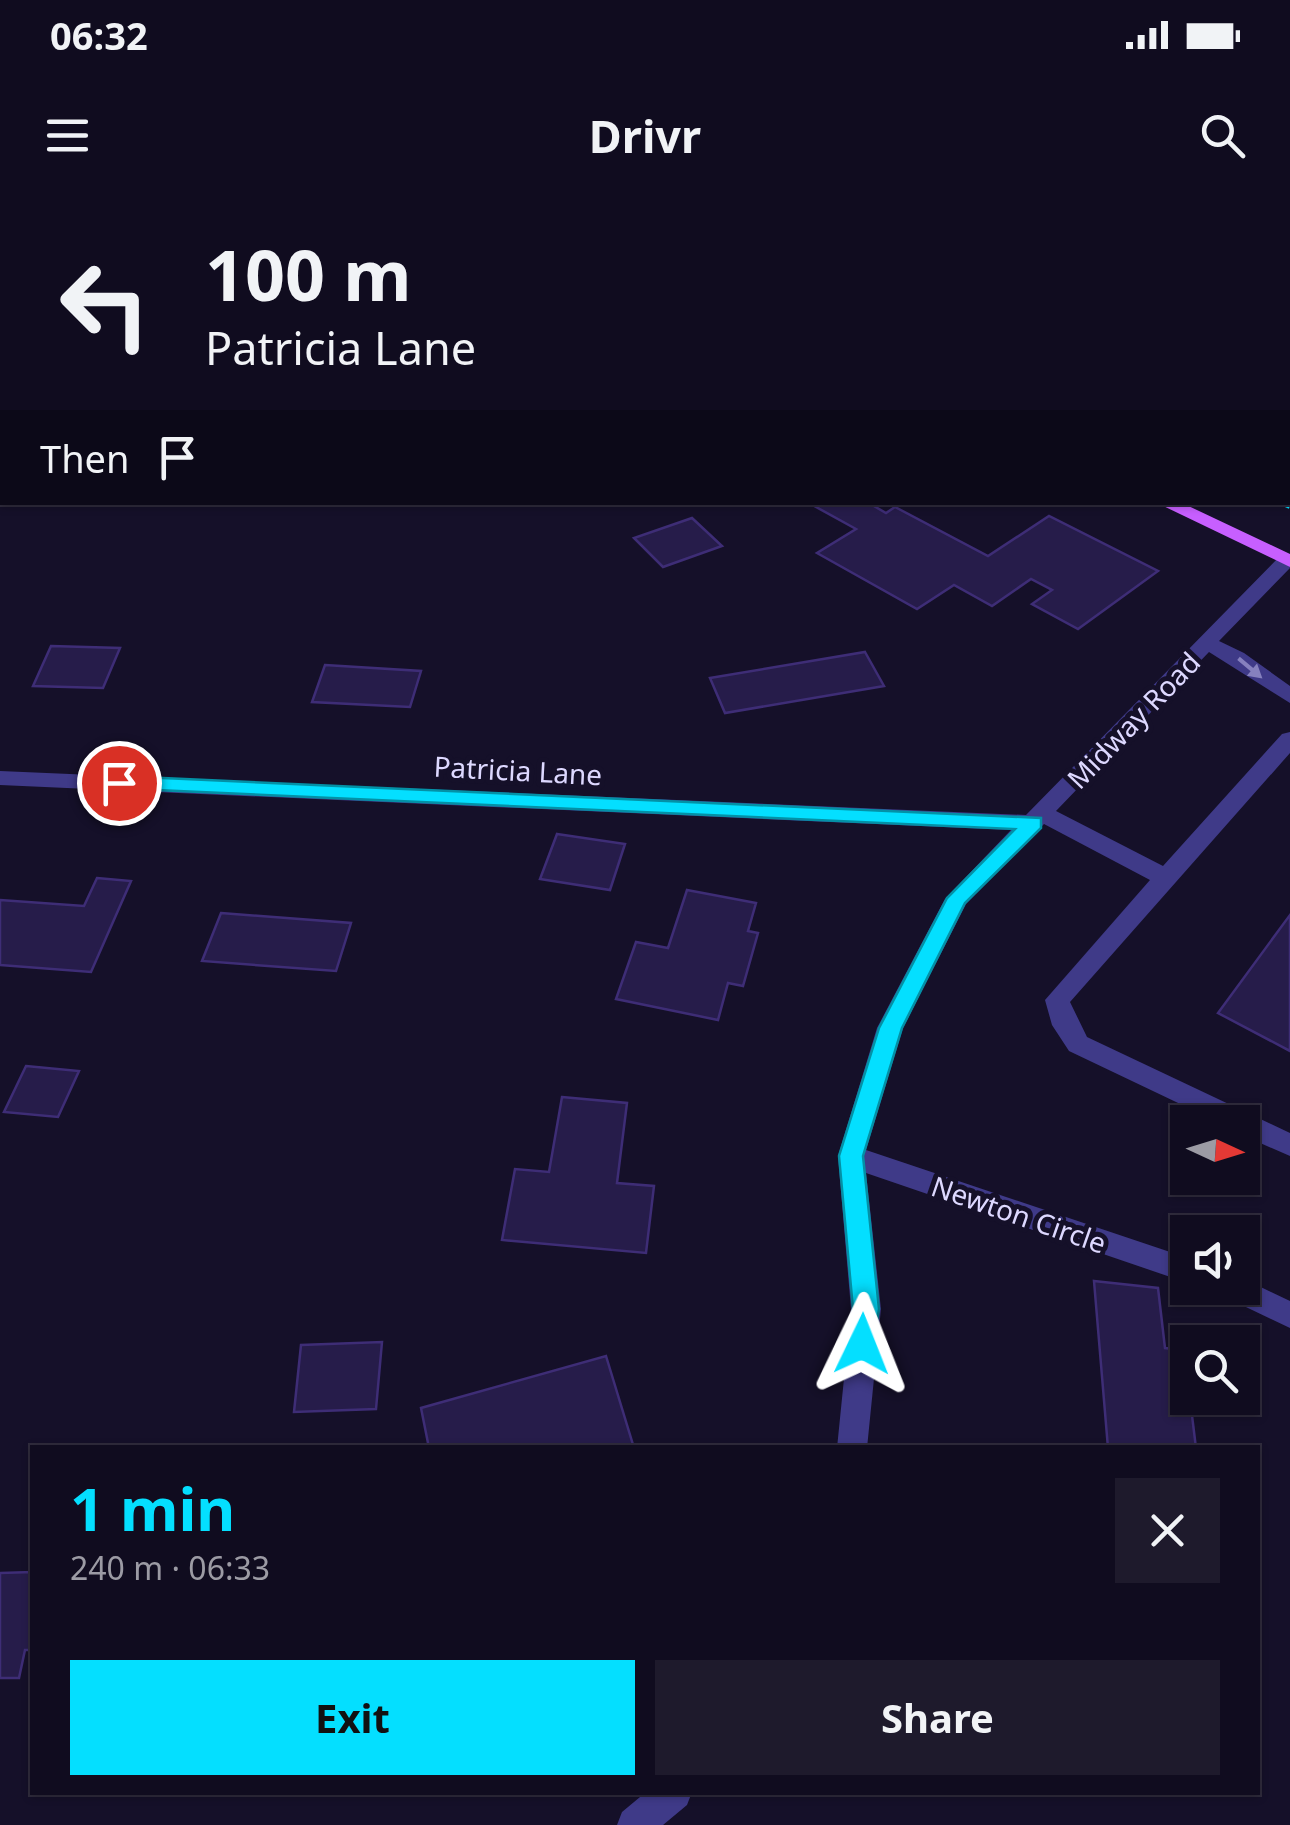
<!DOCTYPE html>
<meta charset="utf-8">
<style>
:root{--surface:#100c1f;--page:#1e1a2c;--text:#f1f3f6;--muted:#9c9ba4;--line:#302c3d;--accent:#04dfff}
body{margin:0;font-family:"Noto Sans",sans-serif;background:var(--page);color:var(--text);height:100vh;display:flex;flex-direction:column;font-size:38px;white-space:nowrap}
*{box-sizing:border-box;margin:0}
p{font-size:32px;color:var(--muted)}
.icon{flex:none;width:55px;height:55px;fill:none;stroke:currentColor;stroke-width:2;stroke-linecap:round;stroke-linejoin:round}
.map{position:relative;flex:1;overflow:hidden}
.drawer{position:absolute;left:30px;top:1245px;width:1230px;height:350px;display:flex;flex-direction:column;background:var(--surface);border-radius:0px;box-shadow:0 2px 8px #0004,0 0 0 2px var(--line)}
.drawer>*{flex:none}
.hud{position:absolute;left:0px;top:0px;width:1290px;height:305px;box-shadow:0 2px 8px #0004,0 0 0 2px var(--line);background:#100c1f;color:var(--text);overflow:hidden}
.needle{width:65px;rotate:94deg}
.fabs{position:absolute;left:1170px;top:905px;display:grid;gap:20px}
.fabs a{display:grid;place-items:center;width:90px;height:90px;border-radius:0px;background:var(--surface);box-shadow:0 2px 8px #0004,0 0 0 2px var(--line);font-size:50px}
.pin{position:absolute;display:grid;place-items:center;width:85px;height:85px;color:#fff;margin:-42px;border:5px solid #fff;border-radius:50%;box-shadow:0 2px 10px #0007}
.me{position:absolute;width:110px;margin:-55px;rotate:2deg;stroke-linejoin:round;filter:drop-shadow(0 0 8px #0008)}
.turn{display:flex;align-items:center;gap:35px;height:210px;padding:0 40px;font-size:45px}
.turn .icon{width:130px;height:130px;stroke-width:2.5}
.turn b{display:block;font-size:70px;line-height:85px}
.then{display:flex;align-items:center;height:95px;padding:0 40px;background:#0003;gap:20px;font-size:38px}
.round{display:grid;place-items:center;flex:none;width:105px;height:105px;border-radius:0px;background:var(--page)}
.summary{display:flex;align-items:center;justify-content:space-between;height:170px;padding:0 40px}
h1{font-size:60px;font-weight:700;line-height:75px;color:var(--accent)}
.action{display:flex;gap:20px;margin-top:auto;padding:20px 40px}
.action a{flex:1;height:115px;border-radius:0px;background:var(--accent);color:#111;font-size:40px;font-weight:700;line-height:115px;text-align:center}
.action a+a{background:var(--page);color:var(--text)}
.status{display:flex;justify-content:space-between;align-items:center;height:70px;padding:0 50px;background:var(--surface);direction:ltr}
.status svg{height:28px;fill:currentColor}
header{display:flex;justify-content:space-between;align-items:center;height:130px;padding:0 40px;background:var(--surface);font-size:45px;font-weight:700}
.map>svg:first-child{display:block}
.building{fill:#261c4a;stroke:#3e2d76;stroke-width:2.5}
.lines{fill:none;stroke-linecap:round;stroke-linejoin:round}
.minor{fill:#3f3a88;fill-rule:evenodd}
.major{fill:#c75fff;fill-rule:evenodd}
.rail-far1{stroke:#04dfff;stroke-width:5;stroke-dasharray:10 8;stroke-linecap:butt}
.rail{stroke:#04dfff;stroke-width:6;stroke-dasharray:12 10;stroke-linecap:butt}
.oneway{fill:#8681be}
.route{fill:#04dfff;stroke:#0391a6;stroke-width:2.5}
.labels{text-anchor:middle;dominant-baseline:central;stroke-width:10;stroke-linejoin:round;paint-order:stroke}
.street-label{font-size:28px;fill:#ddd8ff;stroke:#151029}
</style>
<div class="status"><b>06:32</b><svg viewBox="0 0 49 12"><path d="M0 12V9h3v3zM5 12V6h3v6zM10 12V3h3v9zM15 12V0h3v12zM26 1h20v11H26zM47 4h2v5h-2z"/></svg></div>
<header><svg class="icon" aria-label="menu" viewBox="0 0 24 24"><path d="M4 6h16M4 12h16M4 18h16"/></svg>Drivr<svg class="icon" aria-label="search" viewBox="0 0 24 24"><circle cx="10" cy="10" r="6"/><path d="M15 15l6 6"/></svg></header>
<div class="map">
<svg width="1290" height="1625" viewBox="0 0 1290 1625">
<rect width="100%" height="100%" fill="#151029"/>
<path class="building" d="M807,302H867L886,313L895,307L988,356L1049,316L1158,371L1078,429L1032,404L1052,390L1031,379L992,406L954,385L917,409L817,353L856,329Z
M692,318L722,346L663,367L634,338Z
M51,446L120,448L103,488L33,486Z
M865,452L884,486L725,513L710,478Z
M325,465L421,471L410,507L312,502Z
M557,634L625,644L610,690L540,679Z
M97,678L131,681L91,772L0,765V700L84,706Z
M687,690L756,703L748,731L758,733L743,786L728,783L718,820L616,799L636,742L668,748Z
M221,713L351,723L336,771L202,761Z
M1290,715V851L1218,813Z
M26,866L79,871L58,917L4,912Z
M562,897L627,903L617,983L654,986L646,1053L502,1040L515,969L549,972Z
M1094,1081L1158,1088L1165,1148L1184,1150L1196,1248H1108Z
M382,1142L376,1209L294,1212L301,1145Z
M606,1156L634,1248H429L421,1208Z
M32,1372V1450H25L19,1478H0V1373Z"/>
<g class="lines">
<path class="minor" d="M1287,354L1290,368L1219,441L1244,453L1290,486V503L1209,452L1056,611L1163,666L1282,534L1290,532V553L1070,802L1087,837L1290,933V956L1242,935V922H1218L1069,851L1052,825L1045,800L1150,680L1044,624L966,704L903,828L866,950L1188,1058V1083L866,973L881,1109L867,1248H837L851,1109L838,956L877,828L945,699L1011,630L0,585V571L1026,615L1280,356Z
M1242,1078L1290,1101V1128L1225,1097L1221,1088H1242Z
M646,1592H692L687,1605L663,1625H617L622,1612Z"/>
<path class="major" d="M606,0H622L623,2H608Z
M1155,302H1180L1290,354V367Z"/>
<path class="rail-far1" d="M693,0L697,2"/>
<path class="rail" d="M1281,302L1290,306"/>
</g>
<defs><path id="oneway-solid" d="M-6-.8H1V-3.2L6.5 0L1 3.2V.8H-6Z" transform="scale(2.5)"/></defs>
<use class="oneway" href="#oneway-solid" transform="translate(1250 468) rotate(40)"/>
<path class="route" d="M119,576L1041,618V628L965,703L902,828L863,956L879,1109L872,1152L862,1156L853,1152L849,1144L853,1109L839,956L879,828L947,698L1015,629L112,588V578Z"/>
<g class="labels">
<g class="street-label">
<text transform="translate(1133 520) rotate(-46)">Midway Road</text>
<text transform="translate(518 570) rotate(3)">Patricia Lane</text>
<text transform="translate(1019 1014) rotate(19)">Newton Circle</text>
</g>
</g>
</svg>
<div class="fabs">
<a><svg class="needle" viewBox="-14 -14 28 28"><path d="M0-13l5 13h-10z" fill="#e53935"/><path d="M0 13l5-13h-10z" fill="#9c9ba4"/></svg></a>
<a><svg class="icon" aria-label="sound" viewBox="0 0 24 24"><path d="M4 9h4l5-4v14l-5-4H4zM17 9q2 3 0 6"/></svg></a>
<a><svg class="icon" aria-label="search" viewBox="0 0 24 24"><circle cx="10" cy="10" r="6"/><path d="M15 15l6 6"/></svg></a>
</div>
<div class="pin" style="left:119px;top:583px;background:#d93025"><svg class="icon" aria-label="arrive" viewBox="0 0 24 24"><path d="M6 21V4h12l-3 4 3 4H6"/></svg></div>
<svg class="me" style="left:862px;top:1144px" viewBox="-20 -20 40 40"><path d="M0-17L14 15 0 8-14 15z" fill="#04dfff" stroke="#fff" stroke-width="4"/></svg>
<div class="hud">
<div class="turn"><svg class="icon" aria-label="left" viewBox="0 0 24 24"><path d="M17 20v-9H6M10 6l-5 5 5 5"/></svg><div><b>100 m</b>Patricia Lane</div></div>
<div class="then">Then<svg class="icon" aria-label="arrive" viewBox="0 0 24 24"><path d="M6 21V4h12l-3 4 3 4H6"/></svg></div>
</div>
<section class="drawer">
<div class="summary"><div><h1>1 min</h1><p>240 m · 06:33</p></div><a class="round"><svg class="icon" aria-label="close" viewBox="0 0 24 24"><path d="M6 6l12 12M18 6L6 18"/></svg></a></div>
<div class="action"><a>Exit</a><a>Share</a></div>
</section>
</div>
